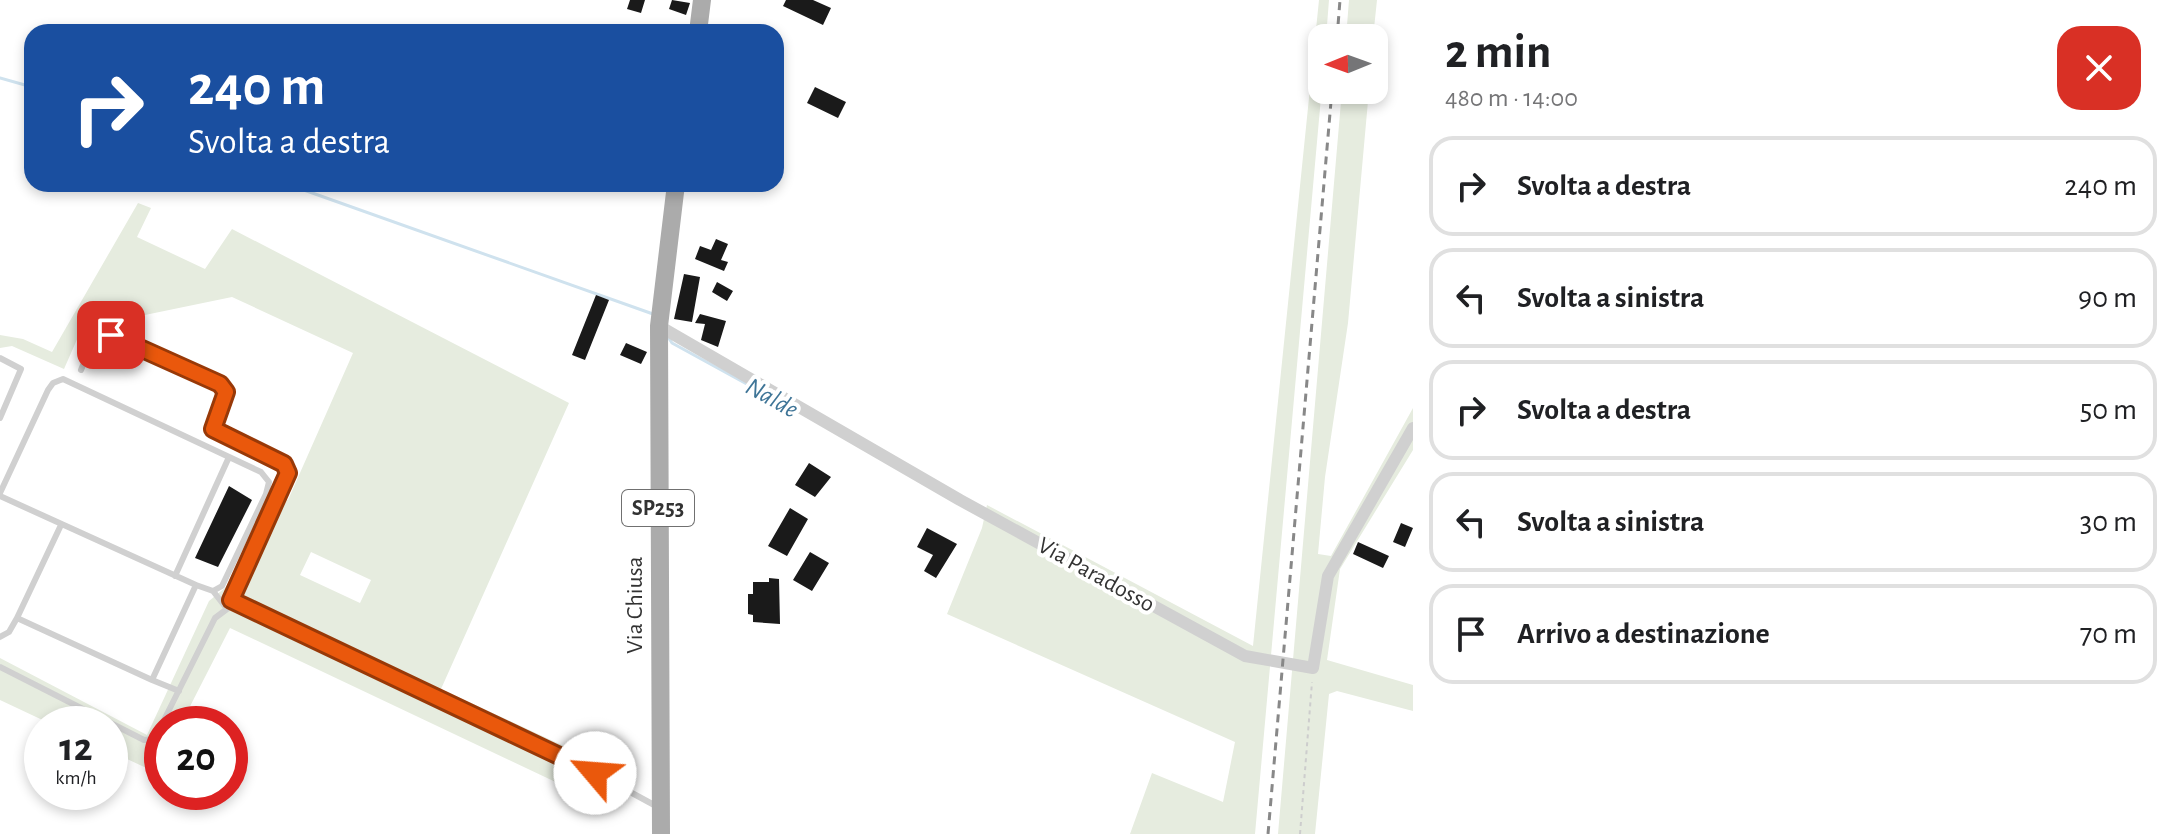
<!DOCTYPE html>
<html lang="it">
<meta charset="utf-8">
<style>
:root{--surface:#fff;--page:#f2f2f2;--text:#202124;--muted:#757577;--line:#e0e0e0}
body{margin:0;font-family:"Alegreya Sans",sans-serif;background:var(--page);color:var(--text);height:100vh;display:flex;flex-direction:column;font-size:30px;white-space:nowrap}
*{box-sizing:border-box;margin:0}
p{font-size:26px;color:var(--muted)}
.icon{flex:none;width:44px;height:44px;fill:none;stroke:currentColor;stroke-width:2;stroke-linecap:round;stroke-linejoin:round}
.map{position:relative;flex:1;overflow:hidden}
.sheet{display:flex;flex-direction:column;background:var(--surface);width:760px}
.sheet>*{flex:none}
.top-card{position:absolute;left:24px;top:24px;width:760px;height:168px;border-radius:24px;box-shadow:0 4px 12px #0003;background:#1a4fa0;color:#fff;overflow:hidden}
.needle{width:52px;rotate:269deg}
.fabs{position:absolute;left:1308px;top:24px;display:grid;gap:16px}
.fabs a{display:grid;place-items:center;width:80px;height:80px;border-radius:16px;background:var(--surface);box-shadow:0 4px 12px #0003;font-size:40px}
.speed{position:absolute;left:24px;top:706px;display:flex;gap:16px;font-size:40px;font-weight:700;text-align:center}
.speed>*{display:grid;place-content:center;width:104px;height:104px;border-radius:50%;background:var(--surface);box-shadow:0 4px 12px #0003;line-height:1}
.speed small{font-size:20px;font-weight:400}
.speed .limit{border:12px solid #d22;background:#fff;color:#111}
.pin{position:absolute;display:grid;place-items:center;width:68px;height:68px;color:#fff;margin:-34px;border-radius:16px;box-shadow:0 4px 12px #0006}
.me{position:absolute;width:88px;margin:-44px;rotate:297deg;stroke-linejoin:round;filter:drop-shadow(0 0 6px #0008)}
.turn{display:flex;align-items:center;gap:28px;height:168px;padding:0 32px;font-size:36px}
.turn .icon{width:104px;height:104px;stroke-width:2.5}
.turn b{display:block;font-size:56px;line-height:68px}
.round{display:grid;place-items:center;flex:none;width:84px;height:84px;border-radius:24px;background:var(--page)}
.headline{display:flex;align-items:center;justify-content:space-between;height:136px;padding:0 32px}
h1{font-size:48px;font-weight:700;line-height:60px}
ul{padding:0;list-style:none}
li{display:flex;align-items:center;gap:24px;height:100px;margin:0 16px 12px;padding:0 16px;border:4px solid var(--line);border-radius:24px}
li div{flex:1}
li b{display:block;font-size:30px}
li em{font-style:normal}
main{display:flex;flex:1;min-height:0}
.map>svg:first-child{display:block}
.green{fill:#e6ecdf;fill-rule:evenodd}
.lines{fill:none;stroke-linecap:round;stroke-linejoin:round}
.stream{stroke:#cfe2ee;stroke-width:3}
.building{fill:#1a1a1a}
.path{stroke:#cdcdcd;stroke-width:2;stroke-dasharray:4 4;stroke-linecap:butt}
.lane{stroke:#d0d0d0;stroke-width:6}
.street{stroke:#d0d0d0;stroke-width:12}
.primary{stroke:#ababab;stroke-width:18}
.rail{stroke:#888;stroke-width:3;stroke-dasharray:8 6;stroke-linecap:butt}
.route-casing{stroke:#983908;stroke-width:20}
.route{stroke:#ea580c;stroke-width:14}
.labels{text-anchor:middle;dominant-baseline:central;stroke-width:8;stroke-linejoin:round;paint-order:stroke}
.shield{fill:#fff;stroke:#707070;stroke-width:2}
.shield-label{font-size:22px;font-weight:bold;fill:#333}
.street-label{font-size:24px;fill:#333;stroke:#fff}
.water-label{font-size:26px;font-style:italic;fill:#3f7597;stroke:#fff}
</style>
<main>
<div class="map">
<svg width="1413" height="834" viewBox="0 0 1413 834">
<rect width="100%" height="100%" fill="#fff"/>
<path class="green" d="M1319,0H1329L1326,38H1322V86L1255,834H1130L1152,773L1223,802L1235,742L947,614L982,528L987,505L1253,646Z
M1349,0H1377L1373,38H1346Z
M1342,90H1369L1348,323L1325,477L1318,554L1331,556L1413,408V450L1340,569L1327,660L1413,685V711L1337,691L1329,694L1315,834H1278Z
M138,203L151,208L137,237L205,269L232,229L569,403L441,689L581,754L564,786L230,628L181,724H162V763L157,773L110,751V724H51L0,700V658L147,735L209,601L226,587L271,494L288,500L353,353L232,297L82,328L64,369L12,346L0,348V335L23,339L52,352ZM311,552L371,580L360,603L300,575Z"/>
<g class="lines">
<path class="stream" d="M0,78L32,87
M287,184L653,314
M668,337L672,343L754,388"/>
</g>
<path class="building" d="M630,0H645L641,13L627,9Z
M672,0L690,3L686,15L669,9Z
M786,0H813L831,8L823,25L783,6Z
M815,87L846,102L838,118L807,103Z
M716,239L728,244L721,260L728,262L724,271L695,259L700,246L711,250Z
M684,274L700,277L692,322L674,319Z
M717,282L733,291L727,301L712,292Z
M596,295L609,300L585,360L572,355Z
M700,314L726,321L718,347L701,340L705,324L695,323Z
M626,343L647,352L641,364L620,355Z
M809,463L831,477L815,497L795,485Z
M229,486L252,500L218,567L195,558Z
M790,508L808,519L787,556L768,546Z
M1401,523L1413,528L1405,547L1393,542Z
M927,528L957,544L936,578L924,571L933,555L917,547Z
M1358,542L1389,556L1383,568L1353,554Z
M810,552L829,563L812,591L793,580Z
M769,578L779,579L780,624L753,622V615L748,614V594H753V582H769Z"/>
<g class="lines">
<path class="path" d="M1300,834L1312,682"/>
<path class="lane" d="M0,358L21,369L0,418
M81,370L93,341L111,335L220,384L226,392L213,429L284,464L288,473L227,609L215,618L162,724
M0,493L48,390L53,383L63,379L261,472L269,482L266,494L222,586L213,591L196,585
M0,496L196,585L152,680L17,618L61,525
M175,576L229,457
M213,591L227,609
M231,600L573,761L656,806
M0,637L9,632L17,618
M0,667L144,740L155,739L162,725
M152,680L179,691"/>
<path class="street" d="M659,326L960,500L1245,656L1313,668L1328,576L1413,428"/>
<path class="primary" d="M698,32L702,0
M661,834L659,326L676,184"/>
<path class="rail" d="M1337,38L1340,0
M1268,834L1332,90"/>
</g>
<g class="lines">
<defs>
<path id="route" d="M111,335L220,384L226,392L213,429L284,464L288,473L231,600L595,773"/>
</defs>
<use href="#route" class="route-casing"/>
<use href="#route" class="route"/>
</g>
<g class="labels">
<rect class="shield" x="622" y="490" width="72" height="36" rx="6"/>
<g class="shield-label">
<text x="658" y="508">SP253</text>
</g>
<g class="street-label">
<text transform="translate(1096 575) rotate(29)">Via Paradosso</text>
<text transform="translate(635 605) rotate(-90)">Via Chiusa</text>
</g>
<g class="water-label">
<text transform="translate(772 398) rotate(29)">Nalde</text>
</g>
</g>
</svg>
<div class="fabs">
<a><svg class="needle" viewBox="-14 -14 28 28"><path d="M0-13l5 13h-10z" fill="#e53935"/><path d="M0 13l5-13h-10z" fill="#757577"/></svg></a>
</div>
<div class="speed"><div>12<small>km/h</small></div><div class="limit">20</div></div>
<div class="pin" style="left:111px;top:335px;background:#d93025"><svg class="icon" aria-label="arrive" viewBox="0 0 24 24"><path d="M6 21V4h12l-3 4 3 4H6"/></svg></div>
<svg class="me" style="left:595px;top:773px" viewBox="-20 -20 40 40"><circle r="19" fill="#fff"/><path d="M0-13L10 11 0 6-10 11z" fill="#ea580c"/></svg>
<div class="top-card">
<div class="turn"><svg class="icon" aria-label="right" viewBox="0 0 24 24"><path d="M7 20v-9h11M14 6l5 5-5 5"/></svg><div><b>240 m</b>Svolta a destra</div></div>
</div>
</div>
<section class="sheet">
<div class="headline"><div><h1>2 min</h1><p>480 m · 14:00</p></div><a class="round" style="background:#d93025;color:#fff"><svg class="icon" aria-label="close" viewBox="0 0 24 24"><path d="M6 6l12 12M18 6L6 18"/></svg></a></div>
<ul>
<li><svg class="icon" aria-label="right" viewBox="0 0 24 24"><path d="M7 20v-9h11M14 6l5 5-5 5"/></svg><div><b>Svolta a destra</b></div><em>240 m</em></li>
<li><svg class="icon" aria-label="left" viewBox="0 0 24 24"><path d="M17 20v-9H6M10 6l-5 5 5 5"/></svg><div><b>Svolta a sinistra</b></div><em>90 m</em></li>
<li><svg class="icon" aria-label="right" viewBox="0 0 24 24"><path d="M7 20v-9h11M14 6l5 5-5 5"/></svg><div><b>Svolta a destra</b></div><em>50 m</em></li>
<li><svg class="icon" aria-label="left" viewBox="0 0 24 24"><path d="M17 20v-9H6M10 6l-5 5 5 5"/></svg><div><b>Svolta a sinistra</b></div><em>30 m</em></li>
<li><svg class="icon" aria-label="arrive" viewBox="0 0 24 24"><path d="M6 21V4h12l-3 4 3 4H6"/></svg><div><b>Arrivo a destinazione</b></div><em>70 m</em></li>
</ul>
</section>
</main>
